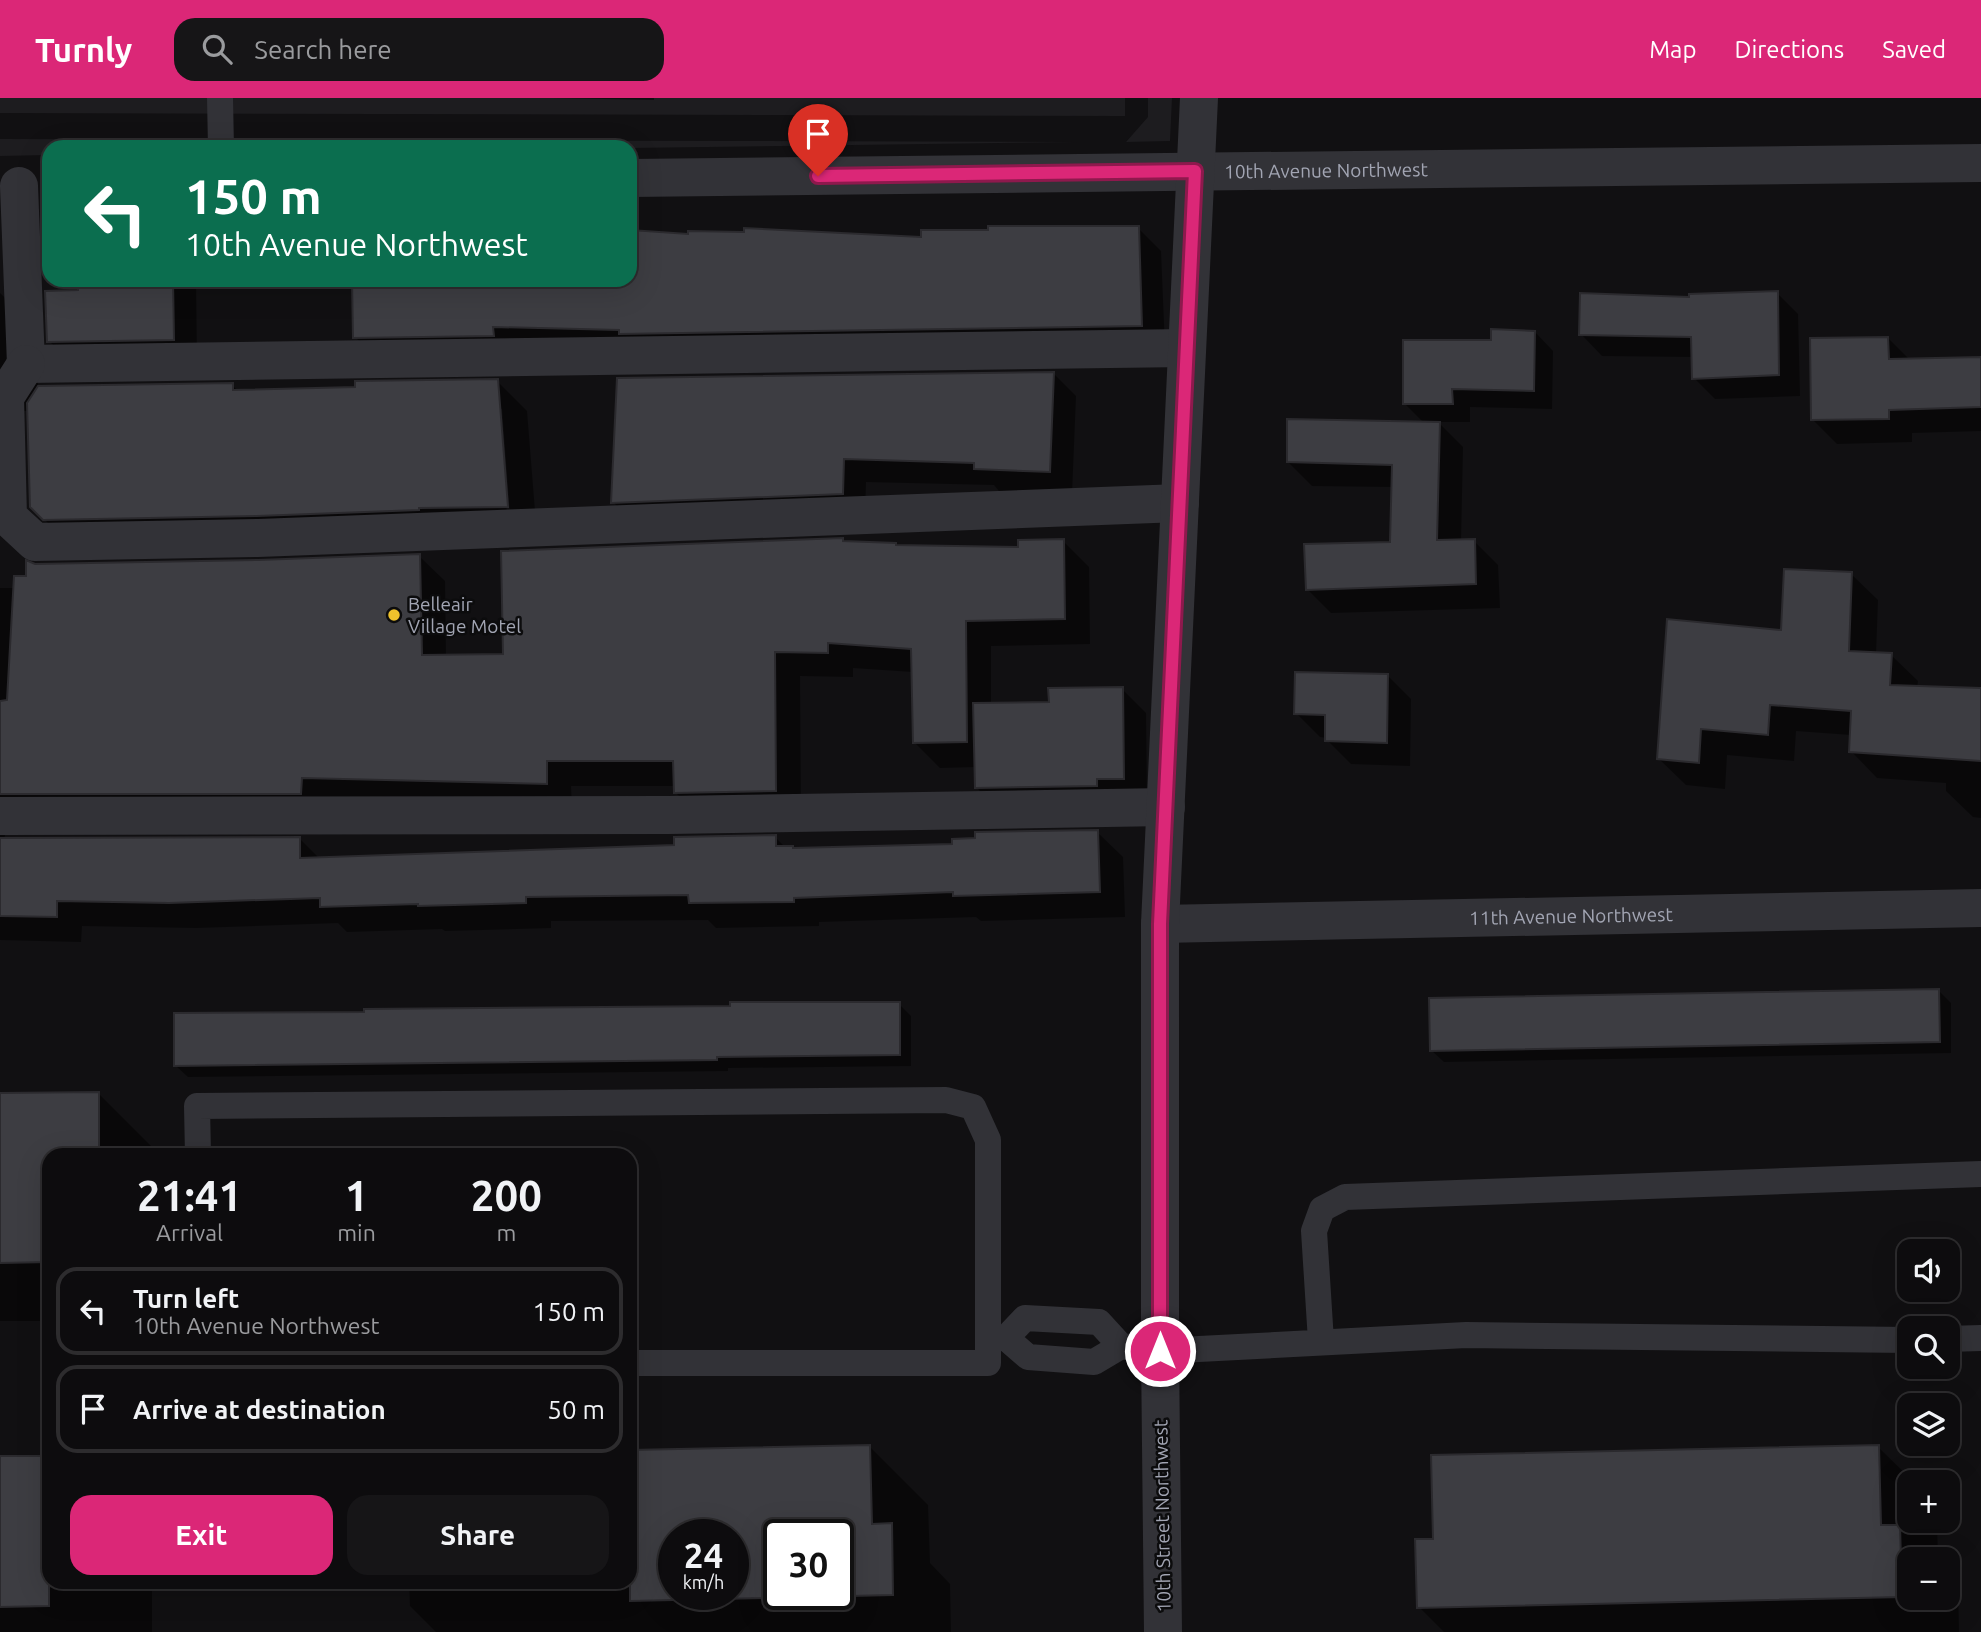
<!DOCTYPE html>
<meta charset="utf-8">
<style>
:root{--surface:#0d0c0e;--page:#161517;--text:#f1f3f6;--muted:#9a9b9e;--line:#2d2c2e;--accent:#db2777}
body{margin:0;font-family:Ubuntu,sans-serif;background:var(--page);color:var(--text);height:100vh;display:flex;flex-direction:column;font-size:26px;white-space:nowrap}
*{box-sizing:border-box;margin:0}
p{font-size:23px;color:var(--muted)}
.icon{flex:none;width:38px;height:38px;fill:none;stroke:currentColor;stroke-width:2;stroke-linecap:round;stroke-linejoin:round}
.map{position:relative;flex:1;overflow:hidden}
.drawer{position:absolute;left:42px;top:1050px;width:595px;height:441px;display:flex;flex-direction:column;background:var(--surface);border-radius:21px;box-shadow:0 7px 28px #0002,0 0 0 2px var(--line)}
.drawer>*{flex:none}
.top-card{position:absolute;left:42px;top:42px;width:595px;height:147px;border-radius:21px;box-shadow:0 7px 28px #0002,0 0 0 2px var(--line);background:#0b6e4f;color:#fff;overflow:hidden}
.tools{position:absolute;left:1897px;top:1141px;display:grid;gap:14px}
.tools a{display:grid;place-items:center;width:63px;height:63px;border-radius:14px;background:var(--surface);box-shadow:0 7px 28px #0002,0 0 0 2px var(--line);font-size:35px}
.speed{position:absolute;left:658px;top:1421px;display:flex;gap:14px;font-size:35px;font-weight:700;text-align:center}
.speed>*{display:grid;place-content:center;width:91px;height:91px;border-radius:50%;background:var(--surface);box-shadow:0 7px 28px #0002,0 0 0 2px var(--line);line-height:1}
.speed small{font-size:18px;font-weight:400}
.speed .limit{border:4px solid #111;border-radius:10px;background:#fff;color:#111}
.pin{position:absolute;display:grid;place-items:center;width:60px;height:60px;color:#fff;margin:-72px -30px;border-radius:50% 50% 50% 0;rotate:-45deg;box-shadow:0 0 7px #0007}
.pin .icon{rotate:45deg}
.me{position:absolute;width:77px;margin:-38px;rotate:0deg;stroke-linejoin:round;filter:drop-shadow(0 0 5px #0008)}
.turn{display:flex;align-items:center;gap:24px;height:147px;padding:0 28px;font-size:32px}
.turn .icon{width:91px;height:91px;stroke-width:2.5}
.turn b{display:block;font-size:49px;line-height:60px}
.eta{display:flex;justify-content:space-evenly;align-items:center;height:119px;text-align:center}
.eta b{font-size:42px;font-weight:700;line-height:49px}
.cta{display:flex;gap:14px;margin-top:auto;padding:14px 28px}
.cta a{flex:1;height:80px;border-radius:21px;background:var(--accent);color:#fff;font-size:28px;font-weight:700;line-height:80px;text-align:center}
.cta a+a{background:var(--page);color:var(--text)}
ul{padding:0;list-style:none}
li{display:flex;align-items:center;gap:21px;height:88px;margin:0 14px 10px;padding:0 14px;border:4px solid var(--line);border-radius:21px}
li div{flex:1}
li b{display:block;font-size:26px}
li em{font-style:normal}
header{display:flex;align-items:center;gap:42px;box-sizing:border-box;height:98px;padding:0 35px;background:var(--accent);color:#fff}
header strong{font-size:33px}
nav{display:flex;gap:38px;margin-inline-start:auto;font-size:24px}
.search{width:490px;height:63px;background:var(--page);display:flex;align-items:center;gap:18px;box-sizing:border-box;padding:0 24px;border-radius:21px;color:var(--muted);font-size:26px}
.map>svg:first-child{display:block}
.built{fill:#1d1c1f}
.shadow{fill:#0007;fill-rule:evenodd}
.building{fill:#3d3d42;stroke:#2b2a2e;stroke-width:2;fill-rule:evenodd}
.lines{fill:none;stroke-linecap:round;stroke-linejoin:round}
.service{stroke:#323237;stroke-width:26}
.minor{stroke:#323237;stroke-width:38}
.route-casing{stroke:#8e194d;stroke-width:18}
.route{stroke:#db2777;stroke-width:12}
.poi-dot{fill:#eec12c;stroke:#0c0c0d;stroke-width:2.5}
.labels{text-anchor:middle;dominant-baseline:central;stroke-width:5;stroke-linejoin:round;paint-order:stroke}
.street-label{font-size:19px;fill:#a2a5b3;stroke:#0c0c0d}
.poi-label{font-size:19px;fill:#a2a5b3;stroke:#0c0c0d;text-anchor:start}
</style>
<header>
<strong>Turnly</strong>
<div class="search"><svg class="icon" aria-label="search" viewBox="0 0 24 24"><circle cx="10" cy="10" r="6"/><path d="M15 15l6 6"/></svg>Search here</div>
<nav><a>Map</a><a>Directions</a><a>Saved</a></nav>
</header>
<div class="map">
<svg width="1981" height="1534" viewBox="0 0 1981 1534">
<rect width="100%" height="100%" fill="#111012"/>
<path class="built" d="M0,0H1125V18L0,15Z
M1148,0H1172L1170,43L1126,44L1148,19Z
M0,41L1079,44L630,50L49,49V57L0,58Z"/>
<path class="shadow" d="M553,0H654V2Z
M1138,130L1161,153L1165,250L379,262L355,239L353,182H630V134L923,141L989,134Z
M80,182H196L197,265L73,267L49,243L80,194Z
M0,195L36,230L38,289L232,287L238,293L357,291L497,283L527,313L537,438L62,439L31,408L29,313H0ZM498,311H502L510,417H507Z
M1777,195L1798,216L1800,298L1715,301L1694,280L1693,259L1602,258L1581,236L1691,200Z
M1535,234L1553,253L1552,311L1470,309V324H1438L1463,349L1461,443H1474L1498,467L1500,510L1331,515L1307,491L1391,445L1393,389L1312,388L1288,364L1424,325L1405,306L1493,244Z
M1888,240L1910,262L1981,260V333L1912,335V344L1837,346L1813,322Z
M1053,275L1076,298L1072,396L999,393L994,387L866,384L865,418L636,427L613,404Z
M842,441L845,445L898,449L1019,451L1063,443L1089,469L1090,546L991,548V607L1050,606L1122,591L1146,615L1147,704L1000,713L976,689V669L940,670L914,644L913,574L853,570V579L800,578L801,718L701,720L675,694V688H571L572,711L6,732L4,742L300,741L320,761L676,749L775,739L786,750L795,752L954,748L1097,734L1123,759L1125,819L981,823L976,819L819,824V828L716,830L708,822L551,823V830L445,833L442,831L347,834L338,825L196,830L82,828L81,844L0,842V490H15L28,480L35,468L258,464L419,458L445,483L446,559L504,558Z
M1851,476L1878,502L1876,556L1891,557L1918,583L1917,590L1981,592V720L1973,719L1946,693V685L1877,680L1851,653V637L1796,633L1794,663L1727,657L1725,691L1686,687L1659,661L1783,534Z
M1387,577L1411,601L1410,668L1351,666L1327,642V640L1320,639L1296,615Z
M1939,893L1951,905V955L1444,964L1432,953Z
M899,906L911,918V968L728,970V973L188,979L176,968L732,910Z
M98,995L157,1054V1057H49V1223H0V996Z
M869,1348L928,1407L930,1465L950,1486L951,1534H436L410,1508L409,1484H630V1354ZM674,1437H733V1496H674ZM779,1437H838V1496H779Z
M1878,1349L1914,1384H1909V1423H1937L1938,1461H1909V1500H1948V1477L1958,1487L1959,1534H1444L1419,1509L1435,1442Z
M0,1360H49V1484H152V1534H0Z"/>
<path class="building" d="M988,128H1139L1142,228L619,236V232L493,229L494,238L353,240L352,182H630L631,132L688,136V133L744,134V130L921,139V132H988Z
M78,182H173L174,242L47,244L45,193L78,192Z
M1778,193L1779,277L1692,281L1691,239L1579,237L1580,195L1689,199V196Z
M1491,231L1535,233L1534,293L1452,291L1453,306H1403V242H1491Z
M1888,239L1889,261L1981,259V309L1889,312V321L1811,322L1810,240Z
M1054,274L1050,374L974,371V365L844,361L843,396L611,405L617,280Z
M498,281L508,409L419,410V412L257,418L43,422L30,409L27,305L38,288L233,285V292L355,289V283Z
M1287,321L1440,324L1437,442L1475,441L1476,486L1306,492L1304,446L1390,444L1392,367L1287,364Z
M843,440V443L896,445V447L1018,449V442L1064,441L1065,521L966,523L967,644L913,645L911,551L828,545V555L775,554L776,693L674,695L673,663H547V686L302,680L301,696H0V603L7,602L14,478H26V462L35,466L258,462L420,456L422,557L503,556L501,453Z
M1784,471L1852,474L1849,553L1892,555L1890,587L1981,590V663L1849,654L1851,613L1770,607L1768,637L1701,631L1699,665L1657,661L1667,521L1781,532Z
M1295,574L1388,576L1387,645L1325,643V617L1294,616Z
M1123,589L1124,681H1097V688L975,690L973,605L1049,604L1048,590Z
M1098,732L1100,794L953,798V794L794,800V804L689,805L688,797L526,799V805L418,808V806L320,809V800L169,805L57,803V819L0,818V740L300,739V760L674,747V739L776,737V748H793V750L952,746V741L975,740V734Z
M1939,891L1940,944L1430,953L1429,900Z
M730,904H900V957L717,959V962L174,968V915L364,914V911L730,908Z
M99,994V1057H49V1164L0,1165V995Z
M870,1347L872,1426L892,1425L893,1497L630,1503V1352ZM674,1437H733V1496H674ZM779,1437H838V1496H779Z
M1879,1347L1881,1427H1900L1902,1499L1417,1510L1415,1441H1433L1431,1357Z
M0,1358H49V1508L0,1509Z"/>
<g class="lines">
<path class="service" d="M220,0L221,49
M198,1057L197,1008L946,1002L973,1009L988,1042V1265H630
M989,1240H1006L1028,1259L1094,1264L1121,1248L1160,1253L1466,1237L1909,1242
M1006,1240L1025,1220L1099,1224L1121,1248
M1948,1241L1981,1240
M1321,1243L1314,1133L1322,1111L1345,1099L1981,1076"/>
<g class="minor">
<path id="s1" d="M630,80L1981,65"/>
<path d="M19,88L26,266L1187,250"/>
<path d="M26,266L5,299L8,419L35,444L258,440L1180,405"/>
<path d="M0,718L669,717L1166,709"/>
<path id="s2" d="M1160,826L1981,810"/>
<path d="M1163,1534L1160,1253V826L1199,0"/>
</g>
</g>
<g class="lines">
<defs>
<path id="route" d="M818,78L1195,73L1160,826V1253"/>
</defs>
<use href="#route" class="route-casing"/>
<use href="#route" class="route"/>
</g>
<circle class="poi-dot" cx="394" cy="517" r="7"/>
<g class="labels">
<g class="street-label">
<text stroke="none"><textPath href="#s1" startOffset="696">10th Avenue Northwest</textPath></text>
<text stroke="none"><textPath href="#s2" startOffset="411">11th Avenue Northwest</textPath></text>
<text transform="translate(1162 1418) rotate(-91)">10th Street Northwest</text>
</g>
<g class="poi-label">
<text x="408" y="506">Belleair<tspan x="408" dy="22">Village Motel</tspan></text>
</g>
</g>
</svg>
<div class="tools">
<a><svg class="icon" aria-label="sound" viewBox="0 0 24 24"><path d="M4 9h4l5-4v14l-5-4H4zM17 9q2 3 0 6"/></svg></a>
<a><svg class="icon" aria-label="search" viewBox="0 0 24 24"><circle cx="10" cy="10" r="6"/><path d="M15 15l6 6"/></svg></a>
<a><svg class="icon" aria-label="layers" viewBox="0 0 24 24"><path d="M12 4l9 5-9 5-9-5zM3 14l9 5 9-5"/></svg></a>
<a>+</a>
<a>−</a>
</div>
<div class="speed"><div>24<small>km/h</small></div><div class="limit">30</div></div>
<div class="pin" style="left:818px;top:78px;background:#d93025"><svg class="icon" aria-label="arrive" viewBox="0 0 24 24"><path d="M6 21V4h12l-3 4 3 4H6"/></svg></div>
<svg class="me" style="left:1160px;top:1253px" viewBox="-20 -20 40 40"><circle r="17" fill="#db2777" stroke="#fff" stroke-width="3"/><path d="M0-11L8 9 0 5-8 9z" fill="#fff"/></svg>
<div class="top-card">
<div class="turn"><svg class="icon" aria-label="left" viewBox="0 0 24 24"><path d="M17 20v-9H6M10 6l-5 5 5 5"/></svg><div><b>150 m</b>10th Avenue Northwest</div></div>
</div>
<section class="drawer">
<div class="eta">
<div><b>21:41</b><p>Arrival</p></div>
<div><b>1</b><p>min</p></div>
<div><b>200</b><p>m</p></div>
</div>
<ul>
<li><svg class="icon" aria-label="left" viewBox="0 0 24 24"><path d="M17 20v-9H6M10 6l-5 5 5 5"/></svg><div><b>Turn left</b><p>10th Avenue Northwest</p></div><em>150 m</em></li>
<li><svg class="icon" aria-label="arrive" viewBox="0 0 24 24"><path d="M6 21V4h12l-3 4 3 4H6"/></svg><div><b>Arrive at destination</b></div><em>50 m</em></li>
</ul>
<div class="cta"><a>Exit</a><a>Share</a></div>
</section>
</div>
